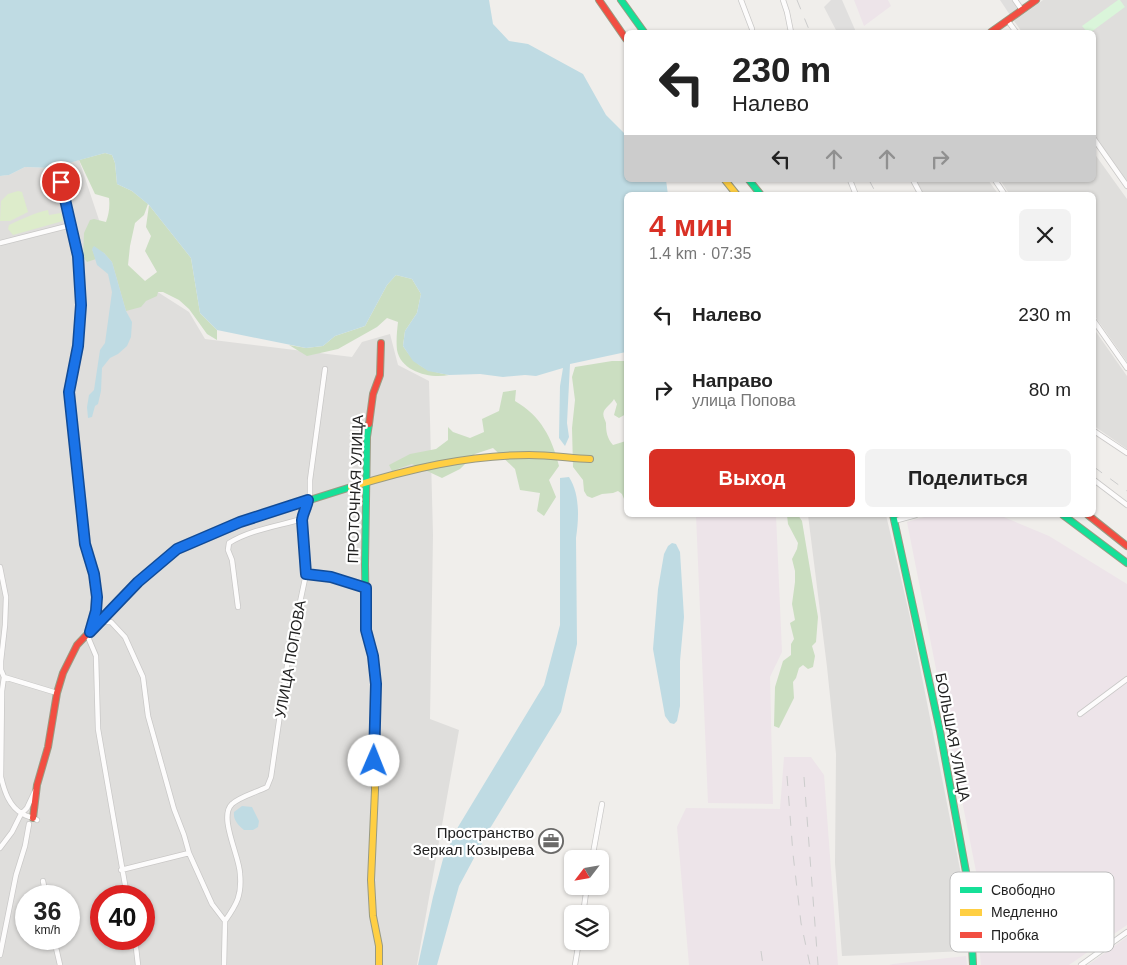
<!DOCTYPE html>
<html lang="ru">
<meta charset="utf-8">
<style>
:root{--surface:#fff;--page:#f2f2f2;--text:#222;--muted:#767676;--accent:#d93025}
body{margin:0;font-family:Helvetica,sans-serif;background:var(--page);color:var(--text);height:100vh;display:flex;flex-direction:column;font-size:19px;white-space:nowrap}
*{box-sizing:border-box;margin:0}
p{font-size:16px;color:var(--muted)}
.icon{flex:none;width:28px;height:28px;fill:none;stroke:currentColor;stroke-width:2;stroke-linecap:round;stroke-linejoin:round}
.map{position:relative;flex:1;overflow:hidden}
.sheet{position:absolute;left:624px;top:192px;width:472px;height:325px;display:flex;flex-direction:column;background:var(--surface);border-radius:8px;box-shadow:0 1px 4px #0004}
.sheet>*{flex:none}
.guide{position:absolute;left:624px;top:30px;width:472px;height:152px;border-radius:8px;box-shadow:0 1px 4px #0004;background:#fff;color:var(--text);overflow:hidden}
.needle{width:32px;rotate:239deg}
.tools{position:absolute;left:564px;top:850px;display:grid;gap:10px}
.tools a{display:grid;place-items:center;width:45px;height:45px;border-radius:8px;background:var(--surface);box-shadow:0 1px 4px #0004;font-size:25px}
.speed{position:absolute;left:15px;top:885px;display:flex;gap:10px;font-size:25px;font-weight:700;text-align:center}
.speed>*{display:grid;place-content:center;width:65px;height:65px;border-radius:50%;background:var(--surface);box-shadow:0 1px 4px #0004;line-height:1}
.speed small{font-size:12px;font-weight:400}
.speed .limit{border:8px solid #d22;background:#fff;color:#111}
.pin{position:absolute;display:grid;place-items:center;width:42px;height:42px;color:#fff;margin:-21px;border:2px solid #fff;border-radius:50%;box-shadow:0 1px 5px #0007}
.me{position:absolute;width:55px;margin:-28px;rotate:1deg;stroke-linejoin:round;filter:drop-shadow(0 0 4px #0008)}
.turn{display:flex;align-items:center;gap:18px;height:105px;padding:0 25px;font-size:22px}
.turn .icon{width:65px;height:65px;stroke-width:2.5}
.turn b{display:block;font-size:35px;line-height:42px}
.lanes{display:flex;align-items:center;height:48px;padding:0 25px;background:#0003;justify-content:center;gap:25px;direction:ltr}
.lanes .off{opacity:.35}
.round{display:grid;place-items:center;flex:none;width:52px;height:52px;border-radius:8px;background:var(--page)}
.summary{display:flex;align-items:center;justify-content:space-between;height:85px;padding:0 25px}
h1{font-size:30px;font-weight:700;line-height:38px;color:var(--accent)}
.cta{display:flex;gap:10px;margin-top:auto;padding:10px 25px}
.cta a{flex:1;height:58px;border-radius:8px;background:var(--accent);color:#fff;font-size:20px;font-weight:700;line-height:58px;text-align:center}
.cta a+a{background:var(--page);color:var(--text)}
ul{padding:0;list-style:none}
li{display:flex;align-items:center;gap:15px;height:75px;padding:0 25px}
li div{flex:1}
li b{display:block;font-size:19px}
li em{font-style:normal}
.map>svg:first-child{display:block}
.residential{fill:#dfdedc;fill-rule:evenodd}
.industrial{fill:#ede4e9}
.grass{fill:#ddeccb}
.forest{fill:#cbdec1}
.park{fill:#daf5da}
.parking{fill:#e0dfde}
.water{fill:#bfdbe3}
.lines{fill:none;stroke-linecap:round;stroke-linejoin:round}
.street-casing{stroke:#c9c8c7;stroke-width:6}
.fast-casing{stroke:#999a82;stroke-width:8}
.slow-casing{stroke:#999a82;stroke-width:8}
.jam-casing{stroke:#999a82;stroke-width:8}
.street{stroke:#fdfcfc;stroke-width:4.5}
.fast{stroke:#16e098;stroke-width:6}
.slow{stroke:#ffcf43;stroke-width:6}
.jam{stroke:#f24e42;stroke-width:6}
.rail{stroke:#ccc;stroke-width:1;stroke-dasharray:10 10;stroke-linecap:butt}
.route-casing{stroke:#114b97;stroke-width:12}
.route{stroke:#1a73e8;stroke-width:9}
.labels{text-anchor:middle;dominant-baseline:central;stroke-width:4.5;stroke-linejoin:round;paint-order:stroke}
.street-label{font-size:15px;fill:#222;stroke:#fff}
.poi-label{font-size:15px;fill:#222;stroke:#fff;text-anchor:end}
.key{fill:#fff;stroke:#bdbdbd;stroke-width:1}
.key-label{font-size:14px;fill:#222}
</style>
<div class="map">
<svg width="1127" height="965" viewBox="0 0 1127 965">
<rect width="100%" height="100%" fill="#f0eeeb"/>
<path class="residential" d="M1043,0H1127V182L1094,135V32H1022L1014,21Z
M1094,153L1127,199V362L1094,315V195H1010L1000,180H1094Z
M79,160L103,232L131,275L189,312L205,339L352,357L362,342L390,334L398,365L429,381L433,535L430,719L459,730L417,965H0V176L9,175L25,167L51,168ZM26,896H69V939H26ZM101,896H144V939H101Z
M915,180H988L999,195H923Z
M1094,329L1127,376V449L1094,426Z
M808,515H886L910,617L960,869L968,951L842,956L835,863L836,754L827,667Z"/>
<path class="industrial" d="M854,0H888L891,6L864,26Z
M696,515H776L782,652L770,677L773,804L708,803Z
M931,515H999L1049,536L1127,584V925L1069,965H981L978,933L987,927L907,522Z
M784,757H811L824,775L838,965H689L677,827L686,808L780,809Z
M1127,937V965H1088Z
M966,956L967,965H889L893,964Z"/>
<path class="grass" d="M18,191L22,192L28,212L10,221H0L1,201L8,194Z
M48,210L49,215L61,213L63,221L13,235L8,229L9,225C22,219 34,213 48,210Z"/>
<path class="forest" d="M105,153L112,155L115,163L117,184L132,191L148,204L144,215L135,223L130,246L128,265L145,281L157,272L145,251L151,236L146,227L149,205L191,258L200,313L217,330V340L207,334L189,309L179,300L163,292H158L157,296L146,301L141,307L126,311L112,262L104,253L92,249L96,259L87,262L83,257L84,233L90,220L94,219L106,222C109,214 110,206 109,198L95,194L79,160Z
M396,275L412,279L421,294L417,313L405,331L403,346C417,367 424,370 449,375C431,379 401,372 397,350C396,341 397,331 398,322L387,318L377,327L338,349L307,356L289,345L306,348L323,346L335,336L365,326L387,285Z
M612,361H626V414L619,418L614,415L617,404L614,399C612,403 606,407 604,411C602,416 605,419 606,423C606,432 607,438 613,445L626,441V504L622,494L618,491L613,493L602,494L592,498L587,496L584,491L583,480L573,467L572,428L575,400L572,377L575,367Z
M516,390L515,401C541,416 552,438 559,466L549,480L556,497L544,516L537,511L540,493L520,490L515,469L493,448L475,454L460,469L442,478L412,464L392,471L389,465L410,454L436,449L448,440V427L453,432L470,438L484,432L482,419L499,411L503,392Z
M787,515H798L802,521L818,617L816,642L812,646L815,656L813,667L808,669L803,665L799,668L796,678L793,682L794,698L779,728L774,726L775,687L783,661L791,655V644L794,639L790,623L795,620L792,604L795,582V571L792,559L797,549L798,543L788,524Z"/>
<path class="park" d="M1118,0H1120L1125,7L1091,32H1087L1082,26Z"/>
<path class="parking" d="M831,0H842L856,32H837L824,7Z
M1000,0H1015L1022,10L1012,18Z"/>
<path class="water" d="M0,0H489L493,24L509,41L528,44L583,74L606,115L626,135V180H666L668,195H626V352L570,364L567,423L569,437L565,446L559,438L560,386L563,368L536,376L525,375L503,377L480,374L449,375L428,371L413,361L403,346L405,331L417,313L421,294L412,279L396,275L387,285L365,326L335,336L323,346L306,348L217,330L200,313L191,258L149,205L132,191L117,184L115,163L112,155L105,153L51,168L25,167L9,175L0,176Z
M94,246L104,253L112,262L126,311L132,322L131,337L127,346L118,354L110,358L102,368L101,391L98,404L95,406L92,417L88,418L87,407L89,395L94,390L100,350L105,343L112,292L108,274L97,265L92,249Z
M569,477C580,494 579,518 576,538L577,644L561,712L489,830L459,886L437,965H418L433,897L443,859L458,827L544,685L560,625V478Z
M672,543L676,544L680,552L684,617L680,661V706L677,721L674,724L670,723L665,716L653,649L658,589L664,554L668,546Z
M242,806L252,807L259,821L258,827L253,830H244C238,825 233,820 234,812Z"/>
<g class="lines">
<defs>
<path id="street" d="M741,0L752,29
M783,0L787,12L791,32
M1015,0L1022,10
M1008,21L1016,32
M1094,139L1127,186
M850,180L856,195
M913,180L921,195
M995,180L1005,195
M61,182L78,256L81,305L78,346L69,392L85,544L94,574L97,597L96,611L88,637L96,656L98,729L127,896
M0,243L71,225
M1094,321L1127,368
M1094,431L1127,453
M1094,480L1127,505
M894,521L916,515
M0,567L6,597L5,625L1,661V670L4,677L2,691L1,777C4,790 9,807 23,814C27,817 33,817 37,820
M306,574L331,577L366,588
M238,607L232,560L228,550L229,543C249,530 278,526 302,519
M99,622H111L125,637L143,677L148,716L174,809L184,835L189,853L212,904L225,921L224,965
M4,677L57,693
M1080,714L1127,679
M0,848L12,832L21,814L27,808L35,791
M592,859L602,804
M121,870L189,853
M43,881L46,896
M583,914L587,886
M225,921C237,904 242,895 240,874C240,857 218,817 232,804C239,797 257,792 267,787L271,777L288,659L306,574L302,519L310,494V480L325,369
M54,939L60,965
M135,939L138,965
M0,955L16,875L25,846L29,824
M575,965L579,941
M1081,965L1127,932"/>
<path id="fast" d="M621,0L644,32
M749,180L761,195
M369,424L367,437L365,565L366,631L373,657L376,683L374,750
M893,515L940,731L969,888L973,965
M1063,515L1127,563
M115,605L138,582L177,549L240,522L351,487"/>
<path id="slow" d="M725,180L737,195
M351,487C409,469 468,455 529,455C549,455 570,458 590,459
M374,750L375,790L371,880L373,916L379,946V965"/>
<path id="jam" d="M599,0L626,39
M991,32L1036,0
M369,424L373,394L380,375L381,343
M1088,515L1127,546
M33,818L37,785L48,747L57,693L63,673L77,645L115,605"/>
</defs>
<use href="#street" class="street-casing"/>
<use href="#fast" class="fast-casing"/>
<use href="#slow" class="slow-casing"/>
<use href="#jam" class="jam-casing"/>
<use href="#street" class="street"/>
<use href="#fast" class="fast"/>
<use href="#slow" class="slow"/>
<use href="#jam" class="jam"/>
<path class="rail" d="M797,0L810,32
M869,180L877,195
M1094,467L1127,491
M787,776L793,854L801,923L810,965
M804,777L818,965
M761,951L763,965"/>
</g>
<g class="lines">
<defs>
<path id="route" d="M61,182L78,256L81,305L78,346L69,392L85,544L94,574L97,597L96,611L90,632L138,582L177,549L240,522L308,500C307,507 303,512 302,520L306,574L331,577L366,588V630L373,656L376,684L374,761"/>
</defs>
<use href="#route" class="route-casing"/>
<use href="#route" class="route"/>
</g>
<defs>
<symbol id="office-ring" viewBox="-11 -11 22 22"><circle r="9.5" fill="#fff" stroke="#6a6968" stroke-width="1.5"/><path d="M-6-3h4V-5.5h4V-3h4V5H-6ZM-1-4.5V-3h2v-1.5ZM-6 0V1H6V0Z" fill="#6a6968"/></symbol>
</defs>
<g fill-rule="evenodd">
<use href="#office-ring" x="537" y="827" width="28" height="28"/>
</g>
<g class="labels">
<g class="street-label">
<text transform="translate(355 489) rotate(-88)">ПРОТОЧНАЯ УЛИЦА</text>
<text transform="translate(290 659) rotate(-80)">УЛИЦА ПОПОВА</text>
<text transform="translate(953 737) rotate(79)">БОЛЬШАЯ УЛИЦА</text>
</g>
<g class="poi-label">
<text x="534" y="832">Пространство<tspan x="534" dy="17">Зеркал Козырева</tspan></text>
</g>
</g>
<rect x="950" y="872" width="164" height="80" rx="8" class="key"/>
<rect x="960" y="887" width="22" height="6" fill="#16e098"/>
<rect x="960" y="909" width="22" height="7" fill="#ffcf43"/>
<rect x="960" y="932" width="22" height="6" fill="#f24e42"/>
<g class="key-label">
<text x="991" y="895">Свободно</text>
<text x="991" y="917">Медленно</text>
<text x="991" y="940">Пробка</text>
</g>
</svg>
<div class="tools">
<a><svg class="needle" viewBox="-14 -14 28 28"><path d="M0-13l5 13h-10z" fill="#e53935"/><path d="M0 13l5-13h-10z" fill="#767676"/></svg></a>
<a><svg class="icon" aria-label="layers" viewBox="0 0 24 24"><path d="M12 4l9 5-9 5-9-5zM3 14l9 5 9-5"/></svg></a>
</div>
<div class="speed"><div>36<small>km/h</small></div><div class="limit">40</div></div>
<div class="pin" style="left:61px;top:182px;background:#d93025"><svg class="icon" aria-label="arrive" viewBox="0 0 24 24"><path d="M6 21V4h12l-3 4 3 4H6"/></svg></div>
<svg class="me" style="left:374px;top:761px" viewBox="-20 -20 40 40"><circle r="19" fill="#fff"/><path d="M0-13L10 11 0 6-10 11z" fill="#1a73e8"/></svg>
<div class="guide">
<div class="turn"><svg class="icon" aria-label="left" viewBox="0 0 24 24"><path d="M17 20v-9H6M10 6l-5 5 5 5"/></svg><div><b>230 m</b>Налево</div></div>
<div class="lanes"><svg class="icon" aria-label="left" viewBox="0 0 24 24"><path d="M17 20v-9H6M10 6l-5 5 5 5"/></svg><svg class="icon off" aria-label="ahead" viewBox="0 0 24 24"><path d="M12 20V5M6 11l6-6 6 6"/></svg><svg class="icon off" aria-label="ahead" viewBox="0 0 24 24"><path d="M12 20V5M6 11l6-6 6 6"/></svg><svg class="icon off" aria-label="right" viewBox="0 0 24 24"><path d="M7 20v-9h11M14 6l5 5-5 5"/></svg></div>
</div>
<section class="sheet">
<div class="summary"><div><h1>4 мин</h1><p>1.4 km · 07:35</p></div><a class="round"><svg class="icon" aria-label="close" viewBox="0 0 24 24"><path d="M6 6l12 12M18 6L6 18"/></svg></a></div>
<ul>
<li><svg class="icon" aria-label="left" viewBox="0 0 24 24"><path d="M17 20v-9H6M10 6l-5 5 5 5"/></svg><div><b>Налево</b></div><em>230 m</em></li>
<li><svg class="icon" aria-label="right" viewBox="0 0 24 24"><path d="M7 20v-9h11M14 6l5 5-5 5"/></svg><div><b>Направо</b><p>улица Попова</p></div><em>80 m</em></li>
</ul>
<div class="cta"><a>Выход</a><a>Поделиться</a></div>
</section>
</div>
